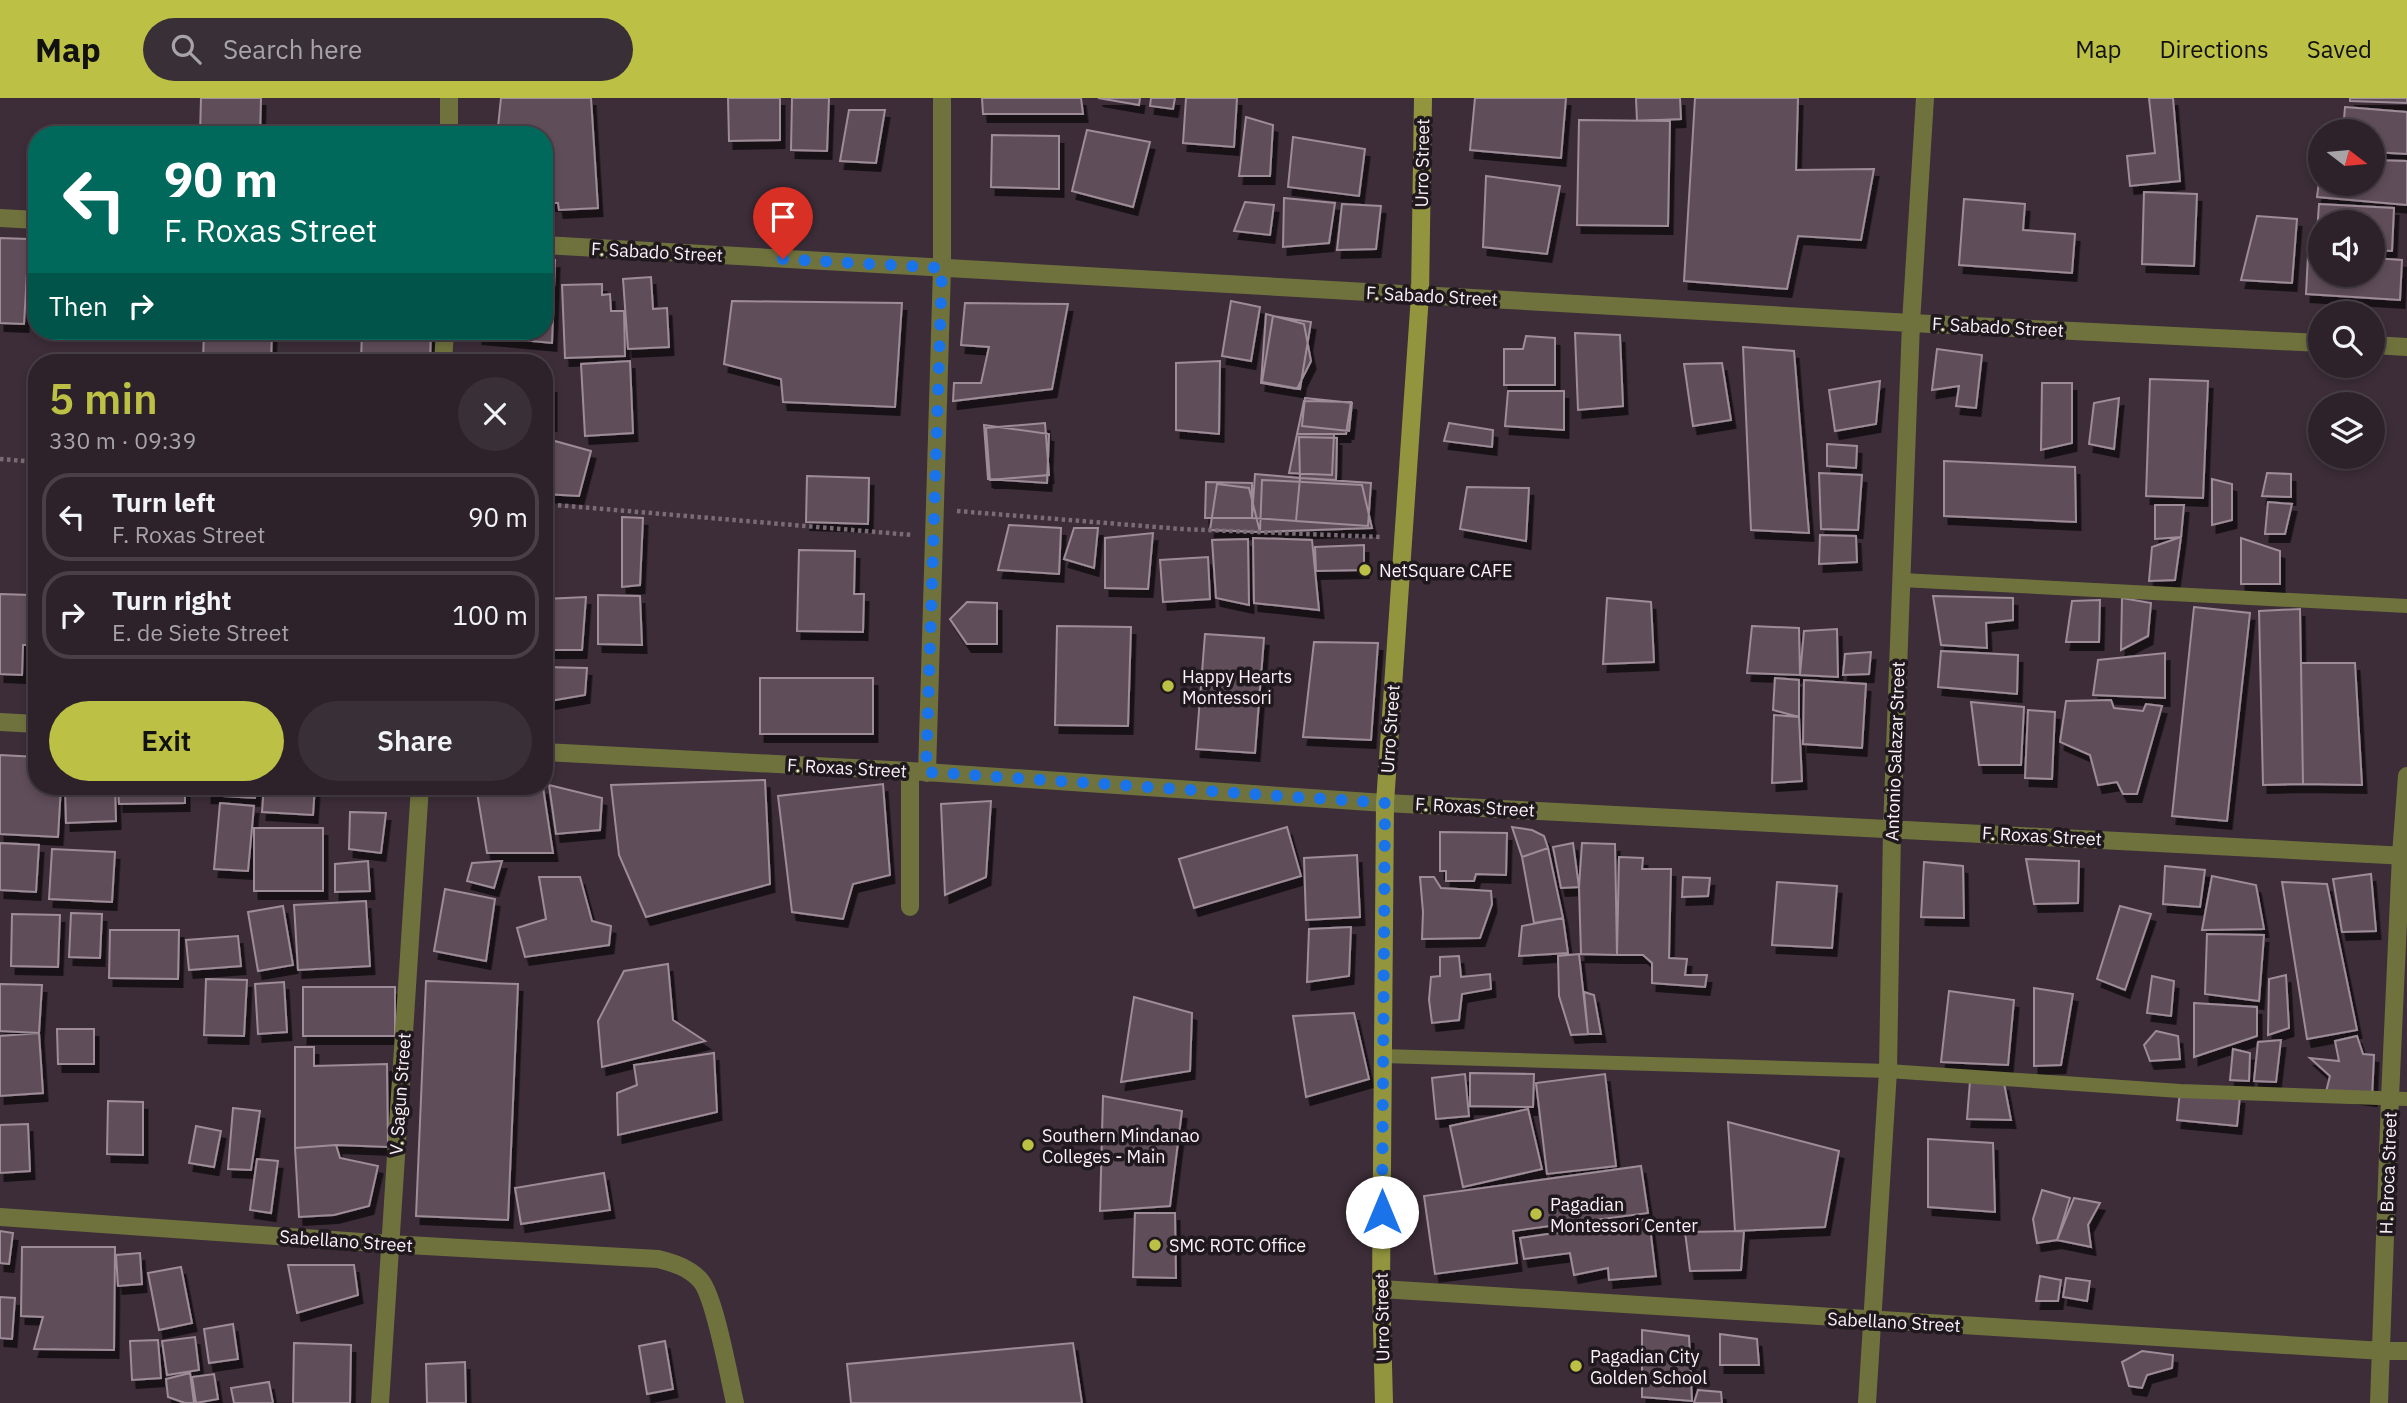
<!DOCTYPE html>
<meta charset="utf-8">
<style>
:root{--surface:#2d222a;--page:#392f36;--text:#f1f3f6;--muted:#a7a4a8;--line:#483f47;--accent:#bcc044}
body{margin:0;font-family:"IBM Plex Sans",sans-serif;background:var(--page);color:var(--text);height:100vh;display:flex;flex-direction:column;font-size:26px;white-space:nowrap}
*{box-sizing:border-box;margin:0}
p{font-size:23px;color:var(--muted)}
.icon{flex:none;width:38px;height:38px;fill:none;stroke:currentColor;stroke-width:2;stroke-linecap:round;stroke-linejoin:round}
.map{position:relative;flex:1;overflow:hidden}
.side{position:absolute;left:28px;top:256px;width:525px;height:441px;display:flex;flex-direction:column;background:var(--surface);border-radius:28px;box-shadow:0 4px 10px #0003,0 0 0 2px var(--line)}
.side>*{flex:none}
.guide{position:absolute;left:28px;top:28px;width:525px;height:214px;border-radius:28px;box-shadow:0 4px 10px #0003,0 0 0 2px var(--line);background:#00695c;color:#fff;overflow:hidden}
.needle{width:46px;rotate:106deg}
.fabs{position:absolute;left:2308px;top:21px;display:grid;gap:14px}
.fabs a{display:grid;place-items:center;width:77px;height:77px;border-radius:50%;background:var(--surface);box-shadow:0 4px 10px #0003,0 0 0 2px var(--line);font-size:35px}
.pin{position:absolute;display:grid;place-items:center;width:60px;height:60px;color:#fff;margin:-72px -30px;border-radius:50% 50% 50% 0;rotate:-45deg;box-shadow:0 0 7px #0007}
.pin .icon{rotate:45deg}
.me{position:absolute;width:77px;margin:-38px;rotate:0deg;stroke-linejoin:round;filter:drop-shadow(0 0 5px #0008)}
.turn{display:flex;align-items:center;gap:24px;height:147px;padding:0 21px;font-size:32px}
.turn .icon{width:91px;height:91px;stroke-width:2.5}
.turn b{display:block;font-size:49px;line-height:60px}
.then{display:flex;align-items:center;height:66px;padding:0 21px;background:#0003;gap:14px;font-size:26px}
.round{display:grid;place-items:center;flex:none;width:74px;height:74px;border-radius:37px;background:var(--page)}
.overview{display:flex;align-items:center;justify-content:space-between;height:119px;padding:0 21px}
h1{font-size:42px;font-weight:600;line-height:52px;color:var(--accent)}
.cta{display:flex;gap:14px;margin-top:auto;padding:14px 21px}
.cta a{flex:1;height:80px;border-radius:42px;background:var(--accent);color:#111;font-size:28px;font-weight:600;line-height:80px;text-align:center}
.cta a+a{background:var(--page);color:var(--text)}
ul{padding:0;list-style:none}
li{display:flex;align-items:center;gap:21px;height:88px;margin:0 14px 10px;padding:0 7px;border:4px solid var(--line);border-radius:28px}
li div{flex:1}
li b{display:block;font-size:26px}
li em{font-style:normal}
header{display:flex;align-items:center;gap:42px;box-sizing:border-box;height:98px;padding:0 35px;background:var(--accent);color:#111}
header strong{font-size:33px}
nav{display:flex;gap:38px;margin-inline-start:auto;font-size:24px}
.search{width:490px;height:63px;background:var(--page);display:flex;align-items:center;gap:18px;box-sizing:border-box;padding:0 24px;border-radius:38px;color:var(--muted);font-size:26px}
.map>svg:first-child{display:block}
.building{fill:#5f4e5a;stroke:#9e8c98;stroke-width:2;filter:url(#shadow)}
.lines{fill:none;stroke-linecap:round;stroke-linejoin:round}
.path{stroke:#796c76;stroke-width:4.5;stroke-dasharray:3.5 3.5;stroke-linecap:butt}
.lane{stroke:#70723e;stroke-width:14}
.street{stroke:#70723e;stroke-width:18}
.secondary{stroke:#92953e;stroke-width:18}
.route{stroke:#1a73e8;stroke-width:12;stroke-dasharray:0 21.6}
.poi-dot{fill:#bcc044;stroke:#1f181d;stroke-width:2.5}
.labels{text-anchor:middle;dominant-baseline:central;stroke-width:7;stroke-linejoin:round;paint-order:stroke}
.street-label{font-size:18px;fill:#fbf1f8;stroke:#1f181d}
.poi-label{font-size:18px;fill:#fbf1f8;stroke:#1f181d;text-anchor:start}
</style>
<header>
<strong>Map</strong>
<div class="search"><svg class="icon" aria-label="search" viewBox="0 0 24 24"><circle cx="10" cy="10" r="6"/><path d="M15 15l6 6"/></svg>Search here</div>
<nav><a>Map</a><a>Directions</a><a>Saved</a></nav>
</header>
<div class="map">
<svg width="2407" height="1305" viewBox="0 0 2407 1305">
<defs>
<filter id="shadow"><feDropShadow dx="4.5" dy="8" stdDeviation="0" flood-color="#0009"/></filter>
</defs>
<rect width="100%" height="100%" fill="#3c2d38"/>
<path class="building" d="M201,0H261L260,37H200Z
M501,0H591L598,110L559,112L558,105H546L544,37H518L516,34L498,29Z
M728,0H780V42L729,43Z
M792,0H829L827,53L791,52Z
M982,0H1081L1083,16H983Z
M1098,0H1140L1139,7Z
M1151,0H1175L1173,11L1150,8Z
M1186,0H1237L1234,49L1183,45Z
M1475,0H1566L1561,60L1470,52Z
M1636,0H1680L1681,21L1637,23Z
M1695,0H1798L1796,72L1874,71L1861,142L1798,138L1787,191L1684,183Z
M2149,0H2173L2180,83L2130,88L2127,58L2155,55Z
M2350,0H2407V5L2350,3Z
M2345,9L2407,14V56L2373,54V33H2343Z
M849,12H885L876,65L840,63Z
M1246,19L1273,27L1270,78H1239Z
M1579,22L1670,23L1668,128L1577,127Z
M1087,32L1150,44L1133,109L1072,93Z
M992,37L1059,38V91L991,89Z
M1293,39L1365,51L1359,98L1288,89Z
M2373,62L2407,63V107L2317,99L2320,76V86H2373Z
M1486,78L1560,88L1547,156L1483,149Z
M2144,94L2197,96L2194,168L2142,166Z
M1284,100L1335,105L1329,145L1283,149Z
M1964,101L2025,106L2023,132L2075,136L2072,175L1959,167Z
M1245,104L1274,107L1270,137L1234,133Z
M1342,106L1381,108L1376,151L1337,152Z
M2319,106L2394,110L2392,153L2373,152V124H2320V149H2316Z
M2257,118L2297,121L2292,185L2241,182Z
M0,140L29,141L24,226L0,225Z
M2308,157H2320V177H2373V160L2402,162L2400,202L2306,196Z
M555,162L552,245L478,238V233H544V163Z
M651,179L653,211L667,210L669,249L628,251L623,181Z
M602,186V197L610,196L611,213H624L625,258L565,260L562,187Z
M732,203L902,205L895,309L783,304L781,281L724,266Z
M1231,203L1260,209L1251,263L1222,258Z
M965,205L1068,206L1052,291L953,303L954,285H981L989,249L961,247Z
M1266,216L1304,226L1311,263L1297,291L1261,285Z
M1273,218L1311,224L1300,291L1262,284Z
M204,233H272L271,264H203Z
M362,233H431L430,264H361Z
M1575,235L1620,237L1623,308L1578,312Z
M1526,238L1555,240V287H1504V251H1523Z
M1743,249L1794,253L1809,435L1751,432Z
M1937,251L1982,257L1976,310L1956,308L1959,288L1932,292Z
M630,263L633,335L585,338L581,266Z
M1220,263L1219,336L1176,332V265Z
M1722,265L1731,322L1693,328L1684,266Z
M2150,281L2208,283L2203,400L2146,398Z
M1880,283L1876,326L1835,333L1829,292Z
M2042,285H2072V345L2041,352Z
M544,286L552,287V325H544Z
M1508,293H1564V332L1505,328Z
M1305,300L1352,305L1349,333L1302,328Z
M2119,300L2114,351L2089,346L2094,305Z
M1304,303L1351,304L1346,336H1297Z
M1045,325L1049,377L990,382L986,330Z
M1449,325L1493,332L1492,349L1444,343Z
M984,327L1049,336L1047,385L988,381Z
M1297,336H1334L1332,377L1289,375Z
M1299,339L1337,340L1336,382L1300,380Z
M544,340L591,353L579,398L544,396Z
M1827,346L1857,348L1856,370L1827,368Z
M1944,363L2075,369L2076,424L1944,418Z
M1819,375L1862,377L1858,432L1821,431Z
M2267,375L2291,376V399L2262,398Z
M1255,376L1300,380L1296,423L1252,420Z
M807,378L869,380L868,426L806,424Z
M1300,380L1371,385L1368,428L1296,423Z
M2212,381L2232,386V422L2212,427Z
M1262,382L1362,387L1372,430L1260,434Z
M1206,384L1252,385V420H1205Z
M1217,386L1249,390L1260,434L1210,432Z
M1467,389L1529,390L1526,443L1460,431Z
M2268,404L2292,406L2285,436H2265Z
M2155,407H2184L2181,439L2155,441Z
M622,419L643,420L640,487L622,489Z
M1009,427L1061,430L1059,476L998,472Z
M1074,430H1098L1094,470L1064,461Z
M1153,435L1148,491L1105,490V440Z
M1820,437L1856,438L1857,464L1819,466Z
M2181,439L2175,482L2149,483L2152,449Z
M1253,440L1312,442L1319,512L1254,505Z
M2241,440L2280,453V486H2241Z
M1248,441L1249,507L1216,500L1212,442Z
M1364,447V472L1316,473L1315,449Z
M799,452L855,453L854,496H864L863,534L797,533Z
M1208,459L1210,501L1163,504L1160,462Z
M0,496L30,497L29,521L37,522V547H23L22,577L0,576Z
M598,497L640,498L642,547L598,546Z
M1933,498L2013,500V522L1986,525L1987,550L1941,547Z
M586,499L582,552H544V501Z
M1607,500L1651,504L1654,564L1603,566Z
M2122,500L2151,505L2148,538L2121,552Z
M2100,502L2099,544H2066L2072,503Z
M967,504L997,505V546H967L950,521Z
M2194,509L2250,515L2227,723L2172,718Z
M2300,511L2303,686L2263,687L2259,513Z
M1057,528L1131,529L1128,628L1055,627Z
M1752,528L1799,530L1800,577L1747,575Z
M1837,531L1838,579L1800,577L1804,533Z
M1205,536L1264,540L1255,655L1196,651Z
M1314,544L1378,545L1371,642L1303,639Z
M1941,553L2018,557L2017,596L1938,589Z
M1871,554L1869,576L1843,577L1845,556Z
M2165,555V600L2093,597L2098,562Z
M2301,565H2355L2362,687L2303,686Z
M545,569L587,570L585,597L544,604Z
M760,580H873V636H760Z
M1775,580L1799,582V619L1773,612Z
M1804,582L1866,586L1862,650L1803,646Z
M2111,602L2114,610L2143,613L2146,606L2162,608L2137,696H2123L2117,684L2098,687L2090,657L2060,644L2066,603Z
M1971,604L2024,609L2021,667H1979Z
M2028,612L2055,614L2052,681L2025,680Z
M1774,617L1799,619L1802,683L1772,685Z
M0,657L37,659V688H61L58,739L0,736Z
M765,682L770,786L646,819L619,757L611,687Z
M883,686L890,777L853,786L843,821L792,814L778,698Z
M549,687L602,700L600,732L556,736Z
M65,688H115L116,723L66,725Z
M118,688H185V705L119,706Z
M207,688H256L255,700L207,697Z
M264,688H315L313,717L262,714Z
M476,688L543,689L553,755H487Z
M991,703L986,779L945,797L941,706Z
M220,705L254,708L248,773L214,771Z
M350,714L386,715L381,755L349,751Z
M1287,729L1301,778L1194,810L1179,761Z
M1512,729L1532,732L1544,738L1548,750L1522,759Z
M254,730H323V793H254Z
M1440,734L1507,735L1506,777L1476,776L1474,783H1446V773H1440Z
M0,745L39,747L36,794L0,792Z
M1573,745L1579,789L1561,790L1553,749Z
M1582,745L1615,746L1617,857L1581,856L1579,789Z
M1548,750L1563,820L1534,825L1522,759Z
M52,751L115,754L112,804L49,801Z
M1357,757L1360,819L1306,822L1304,760Z
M1619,759L1643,760L1642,771H1671L1669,860L1687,861L1685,877H1707L1705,889L1652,885V865L1643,857H1617Z
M2026,761L2079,763L2078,805L2034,806Z
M368,763L370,793L335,794V766Z
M502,763L494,790L467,783L472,765Z
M1924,764L1963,768L1964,820L1921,819Z
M2165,768L2205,772L2200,809L2163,806Z
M2371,776L2376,833L2342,834L2333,781Z
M2212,778L2256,787L2264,831L2202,832Z
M539,779H580L592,823L611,828L609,847L525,859L517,830L546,821Z
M1420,779H1434L1441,790L1491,793L1492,806L1480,840L1422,841L1423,814Z
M1683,779L1710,780L1708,798L1682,799Z
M1777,784L1837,788L1832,850L1772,847Z
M2282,784L2327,786L2357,932L2307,941Z
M445,791L495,801L486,863L434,853Z
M366,803L370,868L298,872L294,807Z
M283,808L293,867L258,873L248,814Z
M2120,808L2151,816L2125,892L2097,881Z
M71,815L102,816L100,860L69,859Z
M12,816L60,817L58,869L11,868Z
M1563,820L1568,855L1519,858L1522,828Z
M1351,829L1349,878L1307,884L1309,831Z
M110,832H179L178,881L109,880Z
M2207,836L2264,837L2259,903L2205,896Z
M238,838L241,868L189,872L186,842Z
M1579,856L1588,936L1571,937L1559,898L1558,858Z
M1459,858L1461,879L1490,876L1491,891L1462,896L1459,922L1432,925L1429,902L1431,879L1440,878V859Z
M668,866L673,922L705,943L602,969L598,923L624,873Z
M2286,877L2289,930L2268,937L2269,881Z
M2152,878L2174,883L2171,918L2147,915Z
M206,881L247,882L244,938L204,937Z
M426,883L518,886L508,1122L416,1118Z
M284,884L287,934L258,936L255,886Z
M0,886L42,887L39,935L0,933Z
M303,889H395V938H303Z
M2034,890L2073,896L2061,967L2034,968Z
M1949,893L2014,902L2008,967L1941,964Z
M1584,894L1594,897L1601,936H1588Z
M1134,899L1192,915L1190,973L1121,984Z
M2194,905L2257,909V938L2194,959Z
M1354,915L1369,981L1306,999L1293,918Z
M57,931H94V966H58Z
M2156,933L2178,938L2180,961L2150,963L2144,947Z
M39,935L43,995L0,998V938Z
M2357,938L2363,956L2374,957L2372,1000L2326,994L2330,978L2310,960L2339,963L2335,943Z
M2281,942L2276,984L2254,983L2258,944Z
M295,949H314V968L387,966L388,1049L336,1047L295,1050Z
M2233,951L2250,955L2249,983L2230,982Z
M714,955L717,1014L618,1037L617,995L637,987L634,967Z
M1470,975L1534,976L1533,1009L1470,1008Z
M1465,976L1469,1018L1436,1021L1432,980Z
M1605,976L1616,1068L1547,1076L1536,985Z
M1970,983L2004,985L2011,1022L1967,1021Z
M2180,993L2240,998L2237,1028L2177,1022Z
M1103,998L1182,1013L1170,1108L1100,1113Z
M108,1003L143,1004V1057L107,1056Z
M233,1010L260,1013L251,1072L228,1071Z
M1528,1011L1542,1071L1463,1089L1450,1028Z
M1728,1024L1839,1053L1825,1129L1735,1133Z
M28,1026L30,1073L0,1075V1027Z
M196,1028L221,1033L214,1069L189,1065Z
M1928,1041L1993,1045L1995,1114L1928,1109Z
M336,1047L340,1060L378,1068L369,1108L334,1117L299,1119L295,1050Z
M257,1061L278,1063L271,1115L250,1112Z
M1641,1068L1648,1115L1513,1133L1517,1165L1435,1176L1424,1098Z
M604,1075L610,1112L521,1126L515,1090Z
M2042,1092L2070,1100L2057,1142L2037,1145L2033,1121Z
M2074,1100L2100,1105L2088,1127L2091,1149L2057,1142Z
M1135,1115H1175L1176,1180L1133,1179Z
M1649,1121L1656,1178L1609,1182L1608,1170L1574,1177L1570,1155L1524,1161L1520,1140Z
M0,1133L13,1135L9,1166L0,1165Z
M1744,1133L1741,1172L1690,1173L1685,1134Z
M22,1149H115L114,1252L34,1251L43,1219L21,1218Z
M140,1155L142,1186L118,1188L116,1157Z
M288,1167H354L358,1197L297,1215Z
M181,1169L192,1225L159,1232L148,1175Z
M2040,1178L2061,1182L2058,1203H2036Z
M2066,1180L2090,1183L2087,1203L2063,1199Z
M0,1199L15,1200L12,1241L0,1240Z
M233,1226L238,1261L209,1265L204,1231Z
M1642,1232L1689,1238L1692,1303L1642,1299Z
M1720,1236L1757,1241L1759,1267H1720Z
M195,1239L199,1272L167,1277L162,1243Z
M158,1242L161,1280L132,1282L130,1243Z
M665,1243L673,1291L647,1296L639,1248Z
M294,1245L351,1247L350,1305H293Z
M1073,1245L1082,1305H851L847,1266Z
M2142,1253L2173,1257L2172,1270L2147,1277L2142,1290L2129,1288L2122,1264Z
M465,1264L466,1305H427L426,1266Z
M190,1275L194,1305H185L168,1299L166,1281Z
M214,1276L218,1301L196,1305L192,1279Z
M269,1284L273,1305H234L231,1290Z
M1698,1292L1721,1294L1722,1305H1694Z"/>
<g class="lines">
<path class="path" d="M0,361L37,364
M544,406L912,437
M957,413L1181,431L1381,439"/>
<path class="lane" d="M1901,482L2407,508
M1382,958L1888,973L2180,993L2407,1001"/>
<path class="street" d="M449,0V37
M0,120L37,122
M544,147L1911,225L2320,245
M2373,247L2407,249
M443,264L445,233
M0,624L37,626
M544,654L910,673L1385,705L2407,758
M910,673V809
M927,675L942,170V0
M0,1119L390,1146L658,1161C674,1165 690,1170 701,1183C715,1200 729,1279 735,1305
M1381,1191L2383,1253H2407
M380,1305L420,688
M1867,1305L1888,973L1892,731L1911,225L1925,0
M2379,1305L2390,1000L2401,757L2407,678"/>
<path class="secondary" d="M1384,1305L1381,1191L1385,705L1420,197L1423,0"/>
</g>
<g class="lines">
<path class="route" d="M783,161L942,170L926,674L1385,705L1382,1114"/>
</g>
<g class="poi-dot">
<circle cx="1365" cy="472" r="7"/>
<circle cx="1168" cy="588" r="7"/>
<circle cx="1028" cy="1047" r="7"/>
<circle cx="1536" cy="1116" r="7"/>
<circle cx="1155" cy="1147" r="7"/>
<circle cx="1576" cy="1268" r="7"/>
</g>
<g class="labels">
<g class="street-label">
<text transform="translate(1422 65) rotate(-89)">Urro Street</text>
<text transform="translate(657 154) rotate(3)">F. Sabado Street</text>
<text transform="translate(1432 198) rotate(3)">F. Sabado Street</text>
<text transform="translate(1998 229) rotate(3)">F. Sabado Street</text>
<text transform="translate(1390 631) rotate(-86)">Urro Street</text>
<text transform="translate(1895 653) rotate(-88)">Antonio Salazar Street</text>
<text transform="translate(847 670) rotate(3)">F. Roxas Street</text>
<text transform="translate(1475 709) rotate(3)">F. Roxas Street</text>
<text transform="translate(2042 738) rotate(3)">F. Roxas Street</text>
<text transform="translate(400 996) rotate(-86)">V. Sagun Street</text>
<text transform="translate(2388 1075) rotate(-88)">H. Broca Street</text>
<text transform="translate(346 1143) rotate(4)">Sabellano Street</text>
<text transform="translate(1382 1219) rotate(-91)">Urro Street</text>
<text transform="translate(1894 1224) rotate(3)">Sabellano Street</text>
</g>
<g class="poi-label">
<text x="1379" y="472">NetSquare CAFE</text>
<text x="1182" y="578">Happy Hearts<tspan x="1182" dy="21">Montessori</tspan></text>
<text x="1042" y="1037">Southern Mindanao<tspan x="1042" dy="21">Colleges - Main</tspan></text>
<text x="1550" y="1106">Pagadian<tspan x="1550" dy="21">Montessori Center</tspan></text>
<text x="1169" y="1147">SMC ROTC Office</text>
<text x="1590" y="1258">Pagadian City<tspan x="1590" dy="21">Golden School</tspan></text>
</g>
</g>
</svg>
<div class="fabs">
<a><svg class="needle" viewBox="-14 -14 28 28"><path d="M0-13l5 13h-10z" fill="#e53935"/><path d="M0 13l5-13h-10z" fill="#a7a4a8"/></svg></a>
<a><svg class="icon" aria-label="sound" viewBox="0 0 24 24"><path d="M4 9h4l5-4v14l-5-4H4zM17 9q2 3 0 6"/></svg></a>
<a><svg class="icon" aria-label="search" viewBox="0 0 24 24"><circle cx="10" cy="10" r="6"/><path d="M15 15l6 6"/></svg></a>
<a><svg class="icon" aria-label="layers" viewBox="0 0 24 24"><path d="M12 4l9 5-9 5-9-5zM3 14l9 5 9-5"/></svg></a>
</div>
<div class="pin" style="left:783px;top:161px;background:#d93025"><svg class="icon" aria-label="arrive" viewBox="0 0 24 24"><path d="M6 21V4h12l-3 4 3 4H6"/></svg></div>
<svg class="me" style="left:1382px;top:1114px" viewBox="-20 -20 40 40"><circle r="19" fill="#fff"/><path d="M0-13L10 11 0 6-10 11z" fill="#1a73e8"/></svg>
<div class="guide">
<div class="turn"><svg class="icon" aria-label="left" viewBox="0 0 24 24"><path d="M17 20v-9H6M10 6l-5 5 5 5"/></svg><div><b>90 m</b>F. Roxas Street</div></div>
<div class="then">Then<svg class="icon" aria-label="right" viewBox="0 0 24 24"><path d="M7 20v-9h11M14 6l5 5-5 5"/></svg></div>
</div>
<section class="side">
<div class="overview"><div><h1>5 min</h1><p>330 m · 09:39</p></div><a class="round"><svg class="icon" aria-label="close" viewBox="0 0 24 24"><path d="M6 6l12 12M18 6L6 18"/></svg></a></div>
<ul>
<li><svg class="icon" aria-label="left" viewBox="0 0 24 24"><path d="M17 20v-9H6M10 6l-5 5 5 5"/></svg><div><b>Turn left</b><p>F. Roxas Street</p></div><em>90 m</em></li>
<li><svg class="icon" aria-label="right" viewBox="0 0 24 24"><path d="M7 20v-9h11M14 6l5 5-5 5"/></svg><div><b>Turn right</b><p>E. de Siete Street</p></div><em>100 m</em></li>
</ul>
<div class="cta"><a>Exit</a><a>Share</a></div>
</section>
</div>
